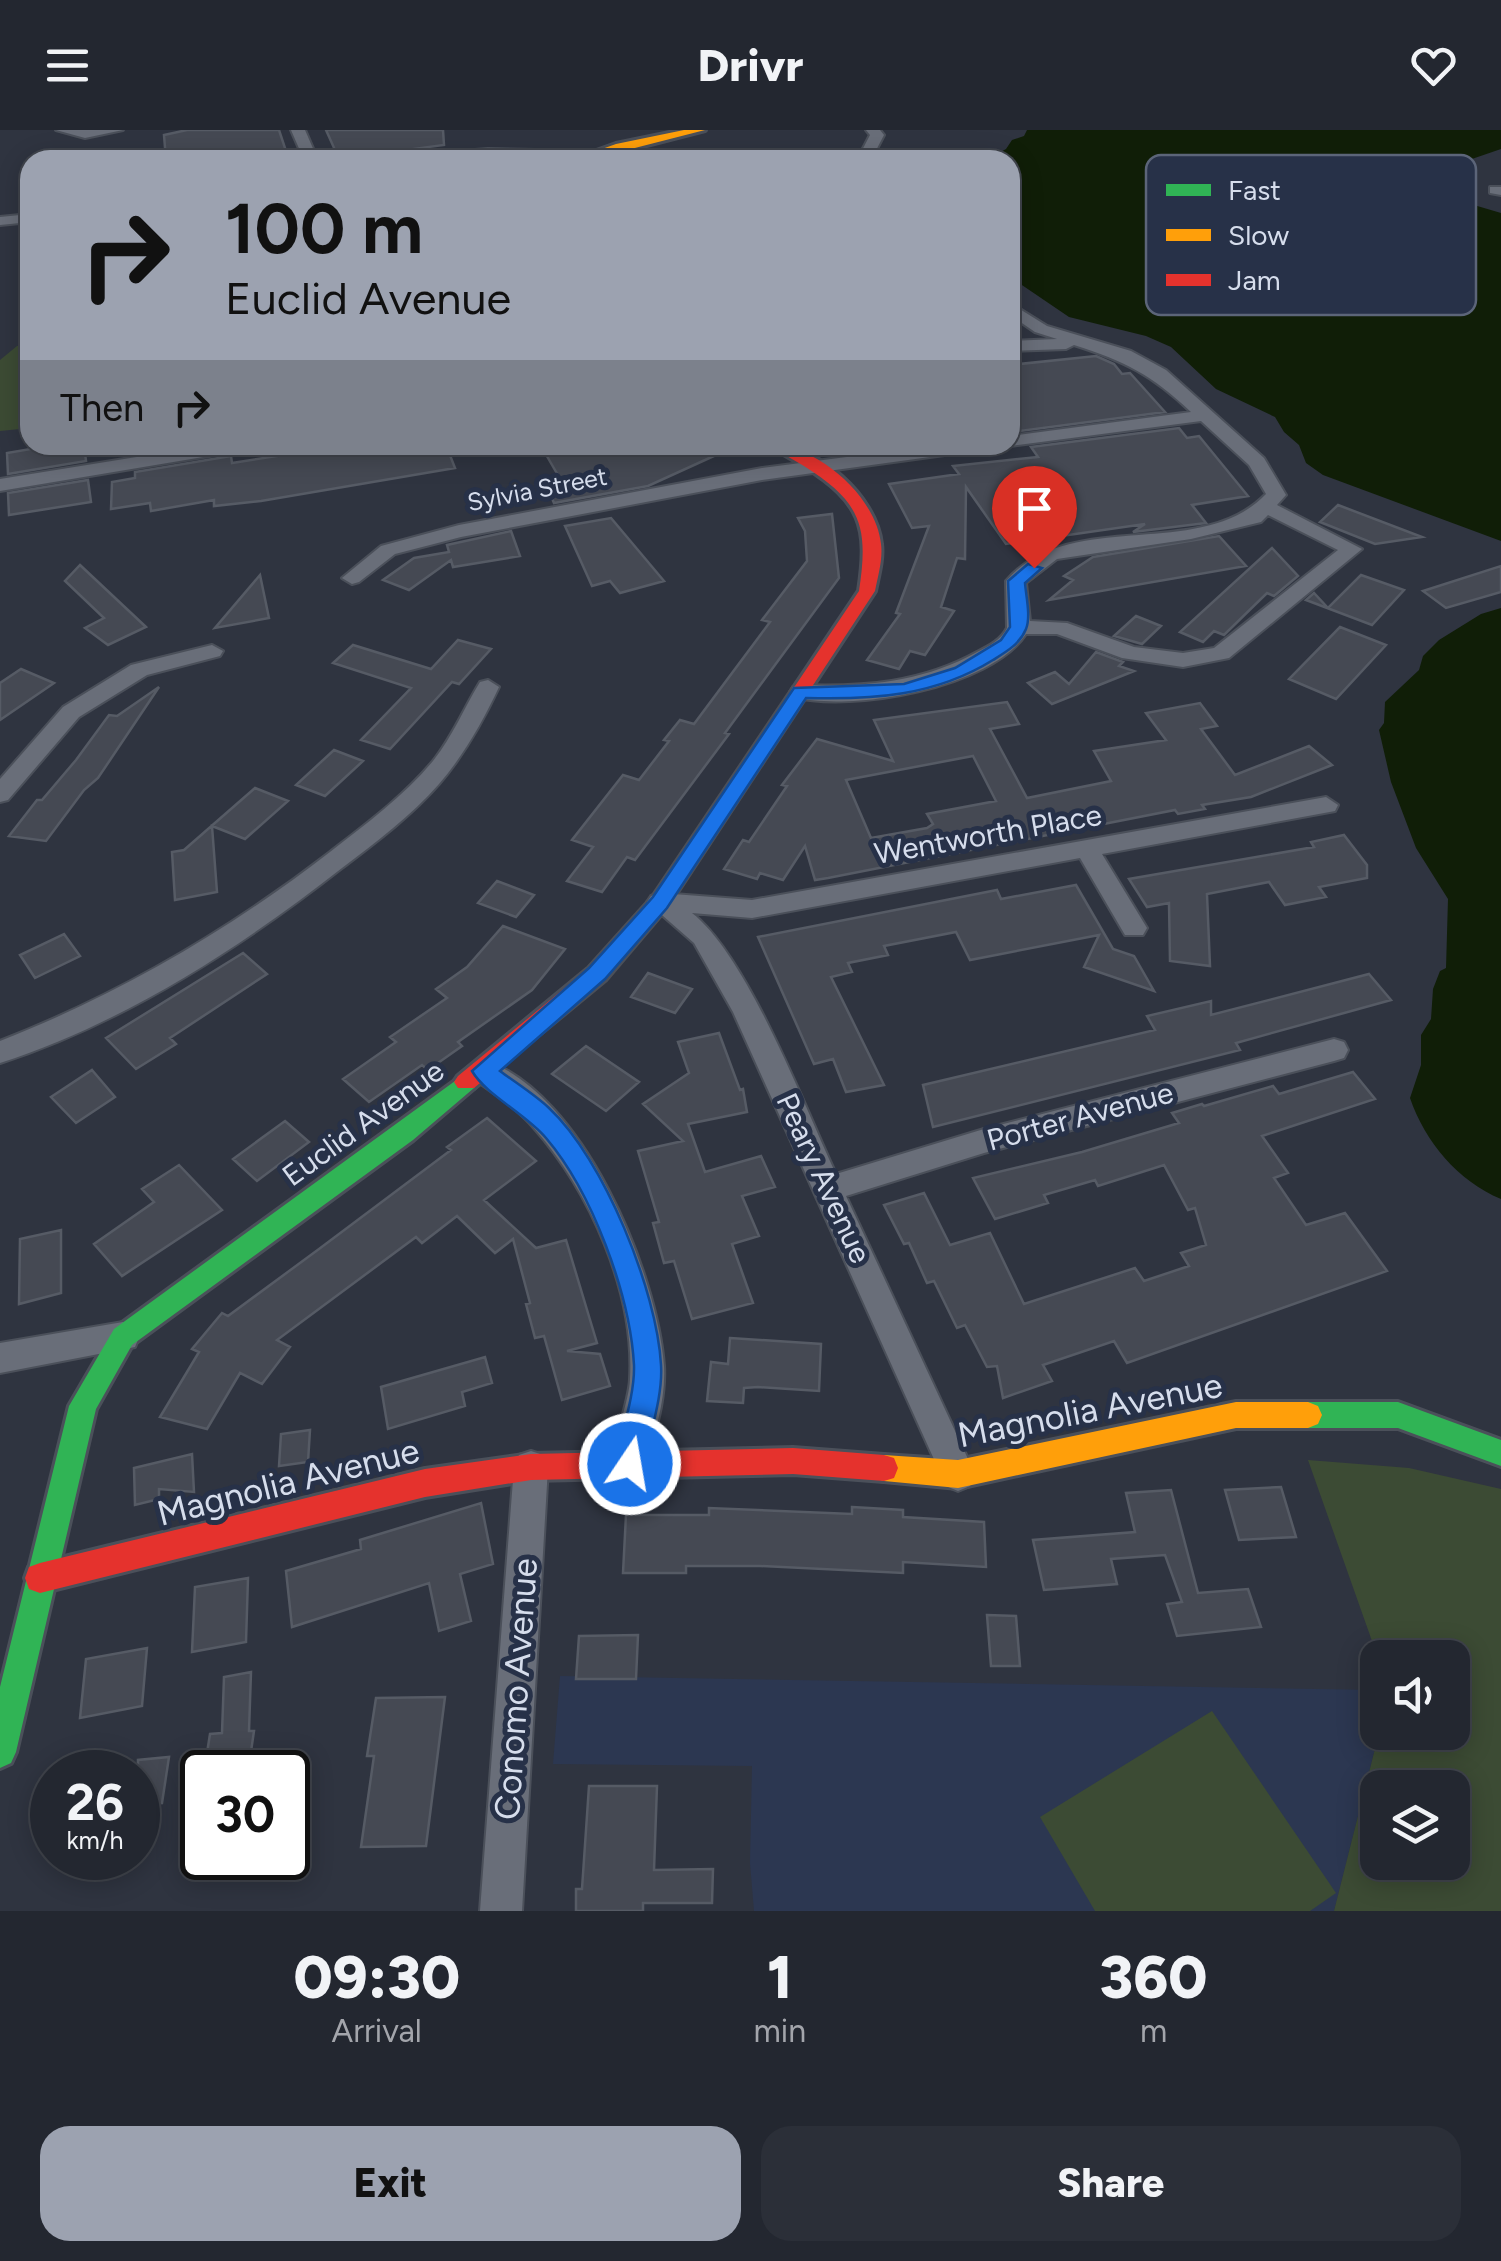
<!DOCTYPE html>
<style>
:root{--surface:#232730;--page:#2b2f38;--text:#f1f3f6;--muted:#a3a5ab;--line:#40444c;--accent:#9ca2b0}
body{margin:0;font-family:Figtree,sans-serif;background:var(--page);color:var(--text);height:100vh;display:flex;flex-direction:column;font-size:38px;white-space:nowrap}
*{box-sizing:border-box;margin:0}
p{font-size:32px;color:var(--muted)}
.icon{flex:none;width:55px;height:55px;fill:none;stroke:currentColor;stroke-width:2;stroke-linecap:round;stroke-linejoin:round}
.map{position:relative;height:1781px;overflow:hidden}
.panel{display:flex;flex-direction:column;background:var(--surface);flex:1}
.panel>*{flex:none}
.top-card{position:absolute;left:20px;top:20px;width:1000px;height:305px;border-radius:30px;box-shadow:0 5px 25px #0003,0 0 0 2px var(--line);background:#9ca2b0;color:#111;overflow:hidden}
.buttons{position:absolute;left:1360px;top:1510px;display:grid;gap:20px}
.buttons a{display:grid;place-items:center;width:110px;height:110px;border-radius:20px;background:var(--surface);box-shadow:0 5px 25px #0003,0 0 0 2px var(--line);font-size:50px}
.speed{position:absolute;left:30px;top:1620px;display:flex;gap:20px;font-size:50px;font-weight:700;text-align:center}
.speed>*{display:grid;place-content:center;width:130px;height:130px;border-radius:50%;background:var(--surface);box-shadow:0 5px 25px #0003,0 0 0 2px var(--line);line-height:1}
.speed small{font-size:25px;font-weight:400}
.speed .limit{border:5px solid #111;border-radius:15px;background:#fff;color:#111}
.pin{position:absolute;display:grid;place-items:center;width:85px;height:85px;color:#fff;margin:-102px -42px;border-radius:50% 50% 50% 0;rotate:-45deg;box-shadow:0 0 10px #0007}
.pin .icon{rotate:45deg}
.me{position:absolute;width:110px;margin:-55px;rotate:12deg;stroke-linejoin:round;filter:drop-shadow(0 0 8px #0008)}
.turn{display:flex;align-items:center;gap:35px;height:210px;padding:0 40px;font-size:45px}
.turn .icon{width:130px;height:130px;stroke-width:2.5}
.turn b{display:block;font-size:70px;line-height:85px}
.then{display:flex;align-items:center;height:95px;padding:0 40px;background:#0003;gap:20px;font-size:38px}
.eta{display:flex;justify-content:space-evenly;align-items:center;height:170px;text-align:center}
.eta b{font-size:60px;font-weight:800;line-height:70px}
.button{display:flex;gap:20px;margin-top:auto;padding:20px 40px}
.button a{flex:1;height:115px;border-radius:30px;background:var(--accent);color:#111;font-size:40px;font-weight:800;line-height:115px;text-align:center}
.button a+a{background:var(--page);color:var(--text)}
header{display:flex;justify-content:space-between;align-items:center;height:130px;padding:0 40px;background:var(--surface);font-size:45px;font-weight:800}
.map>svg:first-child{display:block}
.built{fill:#2c3751}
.green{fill:#3c4b34;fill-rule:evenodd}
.water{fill:#101e07}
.building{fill:#454953;stroke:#565b65;stroke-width:2.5;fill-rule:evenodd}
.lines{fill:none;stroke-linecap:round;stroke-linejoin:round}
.street-casing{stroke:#4b505a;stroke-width:4}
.fast-casing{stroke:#4b505a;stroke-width:6}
.slow-casing{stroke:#4b505a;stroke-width:6}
.jam-casing{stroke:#4b505a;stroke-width:6}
.street{fill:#696e79;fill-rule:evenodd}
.fast{fill:#30b455;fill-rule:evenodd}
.slow{fill:#ff9f0a;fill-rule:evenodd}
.jam{fill:#e5322d;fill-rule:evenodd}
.route{fill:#1a73e8;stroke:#114b97;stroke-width:2.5}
.labels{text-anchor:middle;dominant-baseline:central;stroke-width:10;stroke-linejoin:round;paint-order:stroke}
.far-street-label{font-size:25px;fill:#d6ddec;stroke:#273148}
.street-label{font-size:30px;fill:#d6ddec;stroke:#273148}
.near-street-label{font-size:35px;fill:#d6ddec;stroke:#273148}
.key{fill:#273148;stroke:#5c6579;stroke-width:2.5}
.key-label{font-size:28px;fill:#d6ddec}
</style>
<header><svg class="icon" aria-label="menu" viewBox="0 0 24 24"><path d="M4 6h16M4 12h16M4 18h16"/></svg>Drivr<svg class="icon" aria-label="heart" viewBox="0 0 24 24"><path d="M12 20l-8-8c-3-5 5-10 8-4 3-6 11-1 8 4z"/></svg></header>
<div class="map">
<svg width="1501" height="1781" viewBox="0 0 1501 1781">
<rect width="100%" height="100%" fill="#2f3440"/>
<path class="built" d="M560,1546L1377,1560L1379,1603L1334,1781H754L750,1733L752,1636L553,1634Z"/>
<path class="green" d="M30,213V298L0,301V230L17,216Z
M1308,1330L1409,1338L1501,1359V1781H1334L1379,1603L1452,1602V1528H1378ZM1378,1658H1452V1732H1378Z
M1212,1581L1336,1763L1310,1781H1095L1040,1687Z"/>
<path class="water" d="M1027,0H1501V19L1434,42L1422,51L1440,65L1501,83V411L1323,345L1306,333L1299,315L1284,302L1275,287L1216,259L1171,217L1146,206L1069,187L1010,147V30H986L1006,19L1012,10L1024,6Z
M1501,478V1069C1458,1051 1425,1012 1410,968L1421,935V905L1431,889L1433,859L1440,841L1446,838L1448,769L1416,718L1391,652L1379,600L1384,593L1385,572L1419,540L1423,526L1439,510L1481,484Z"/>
<path class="building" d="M187,0H279L289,30H166L164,5Z
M326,0H443L444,15L339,29Z
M1096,226L1114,234L1122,244L1130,243L1165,282L1020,301L1010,286V235Z
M1179,298L1187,308L1199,306L1248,366L1192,375L1206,393L1133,402L1145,394L1006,414L966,357L965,429L957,428L941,477L954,481L925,525L910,521L899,539L867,530L900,484L896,483L929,396L912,398L889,354L959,344L953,336L1038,327L1031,317Z
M54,315H84L86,331L8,344L7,323Z
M348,315H446L455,338L261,371L214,376V370L151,381L150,373L111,379L112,352L135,348V342L231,326L232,333Z
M585,315H738L648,356L554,373L544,350L559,347L544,321Z
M88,350L91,372L9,385L8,363Z
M1338,375L1422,407L1375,414L1320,392Z
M832,384L839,448L725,603L729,604L635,730L627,727L602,762L567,751L593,717L572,710L623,645L639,650L669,611L664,610L680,590L694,594L770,492L762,490L807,431L805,401L798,388Z
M611,388L664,451L620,463L610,451L592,456L565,396Z
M511,401L520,426L453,437L451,430L409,460L383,450L414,428L449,422L447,415Z
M1219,406L1246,436L1049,470L1073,450L1064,446L1093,427Z
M1272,418L1298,446L1274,466L1267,463L1224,505L1214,501L1203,512L1180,502Z
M80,435L146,497L108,515L85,498L104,488L65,451Z
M1501,436V462L1446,478L1423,461Z
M260,445L269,488L215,498Z
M1361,445L1404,460L1372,495L1306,470L1314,463L1328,478Z
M1136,486L1161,496L1142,514L1114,506Z
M1340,497L1386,515L1336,569L1289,549Z
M458,510L491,519L459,554L452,552L390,619L361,610L411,558L333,533L353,515L431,539Z
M1096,522L1123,532L1119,536L1134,541L1052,574L1028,553L1055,542L1069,554Z
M21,539L54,553L0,590V553Z
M159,557L98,648L84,660L46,711L9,706L37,670H42L76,630L109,585L117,586Z
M1007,572L1019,594L990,599L1027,668L1111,651L1094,621L1166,610L1146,583L1200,573L1217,596L1201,599L1235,645L1309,616L1332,635L1251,667L1202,675L1205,679L1178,684L1175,680L828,748L815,750L805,716L783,750L760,743L757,749L724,739L743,710L749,712L787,656L782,655L817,609L893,631L874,590ZM973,626L996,671L927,684L933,694L927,698L871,708L846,650Z
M334,620L363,631L325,666L296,655Z
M255,658L288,671L245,709L212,696L217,762L175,770L172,722L184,720Z
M1344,705L1367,735V748L1319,757L1326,767L1285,775L1269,752L1207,764L1210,836L1170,831L1169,773L1147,777L1129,749L1314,717L1311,712Z
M497,751L534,765L516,787L478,773Z
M1076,755L1113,819L1134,826L1154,861L1084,837L1099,805L970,830L956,802L884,816L888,825L848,833L852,842L831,847L884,955L846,962L833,929L814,934L758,807L997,760L1001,769Z
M503,796L565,819L532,860L458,912L462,916L428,940L422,935L369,972L343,949L396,912L390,907L447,868L436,859L467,837Z
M64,804L80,826L35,848L20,825Z
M243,823L267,844L170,908L176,914L136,939L106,908Z
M648,843L692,859L675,883L631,867Z
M1369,844L1391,870L1236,913L1240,920L933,997L923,955L1155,900L1147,886L1211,871V885Z
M719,903L740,960L743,959L747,982L688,994L705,1042L761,1026L775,1057L742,1066L759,1106L732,1114L753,1173L692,1189L674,1131L664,1133L653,1093L659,1092L638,1021L683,1011L643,974L689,943L678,912Z
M586,916L639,952L606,981L552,944Z
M92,940L115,967L76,993L51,967Z
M1353,942L1375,969L1262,1006L1288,1043L1274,1048L1306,1095L1345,1083L1387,1141L1127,1233L1114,1211L1043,1235L1052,1251L1003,1268L997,1236L987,1237L965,1195L957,1198L934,1151L927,1153L909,1113L904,1114L884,1075L924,1063L950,1115L990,1103L1024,1174L1135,1138L1144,1151L1189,1136L1181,1123L1206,1115L1195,1078L1188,1080L1164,1035L1098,1056L1095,1050L1044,1065L1048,1073L995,1089L973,1048L1082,1022L1179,993L1172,983L1202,974L1204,976L1273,956L1279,964Z
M487,988L536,1031L484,1070L536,1118L566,1110L597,1213L567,1221L600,1224L610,1256L562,1270L544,1206L535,1208L526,1174L530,1173L513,1109L495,1123L457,1086L422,1113L416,1107L277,1210L290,1217L262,1254L240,1243L207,1299L160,1287L199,1222L192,1219L222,1183L228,1186L319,1119L451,1020L447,1017Z
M285,991L309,1012L257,1051L233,1029Z
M179,1035L222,1080L122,1146L94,1114L154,1072L142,1059Z
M61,1100V1163L19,1174L20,1109Z
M730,1208L821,1214L819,1261L758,1257L744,1258L743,1273L707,1271L711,1232L728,1234Z
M485,1227L492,1253L462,1262L465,1276L388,1299L381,1257Z
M310,1300L308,1332L279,1336L281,1304Z
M192,1324L194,1362L159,1359V1369L135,1375L134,1338Z
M1281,1357L1296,1407L1239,1410L1225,1360Z
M1171,1360L1198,1463L1248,1459L1261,1497L1177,1506L1167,1474L1182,1472L1165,1425L1111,1429L1117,1454L1044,1460L1033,1410L1135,1402L1126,1363Z
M481,1373L493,1434L460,1444L471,1491L439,1501L429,1453L292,1497L286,1441L361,1419L360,1410Z
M852,1377L903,1380V1387L984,1392L986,1437L903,1432V1443L760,1436H686V1443H623L626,1385H709V1378L852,1384Z
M248,1448L246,1512L192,1522L195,1457Z
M987,1485L1016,1486L1020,1536H991Z
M638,1505L636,1549H576L579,1506Z
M147,1518L142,1576L80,1588L86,1529Z
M251,1542L249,1601H254L248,1642H204L210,1604L222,1603L224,1547Z
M445,1567L426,1716L361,1717L374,1626H367L376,1568Z
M169,1627L162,1673L138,1675V1630Z
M589,1656H657L654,1740L713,1739L712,1773H643V1781H576V1759H582Z"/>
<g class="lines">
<defs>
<path id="street" d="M56,0H123L85,8Z
M291,0H305L318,30H304Z
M866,0H880L884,5L871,30H857L870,5Z
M488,19L590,21L597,25L590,29L389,30L396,26Z
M1490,57H1501V65L1490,63Z
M30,84V92L0,95V87Z
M1010,173L1047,196L1131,221L1166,240L1264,328L1286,365L1277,375L1362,419L1229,528L1183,537L1122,528L1057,504H1026C990,558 853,582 793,567L790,562L793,557L801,555C864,557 921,553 977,522C989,516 1001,510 1007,498L1006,451C1070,376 1200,433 1266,364L1249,335L1201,291L1010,316L1004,315H1010V306L1191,282C1152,245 1125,231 1074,215L1066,219L1010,221V211L1057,209L1035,202L1010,185ZM1268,385L1338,420L1214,518L1183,523L1134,517L1067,493L1030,491L1026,453L1057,429L1191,409L1261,392Z
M211,315H254L245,320L0,361V349Z
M939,315H990L981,320L762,350L461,407L395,424L359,452L352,454L342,448L381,416L459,395L762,338Z
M212,515L223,521L220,526L147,545L79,587L8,670L0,672V649L63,577L131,535Z
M488,550L499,557C483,591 464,625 439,654C411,686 376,712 342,738C240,818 124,893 0,933V911C120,864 229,800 330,722C366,694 404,666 433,631C453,606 464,578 480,552Z
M1326,667L1338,675L1335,681L1102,724L1147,798L1143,805H1125L1080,728L752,788L692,783C748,827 804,976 836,1044L984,999L1334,909L1344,912L1348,920L1344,928L1334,931L984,1023L846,1066L975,1344L970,1356L958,1361L946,1356L733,882L694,813L647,772L651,766L660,763L752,770Z
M484,930C582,962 657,1141 664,1236C666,1269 655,1302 647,1334L642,1346L630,1350L618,1346C606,1319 629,1278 630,1249C635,1162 590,1061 533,997C517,978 494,964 474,949L470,941L474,933Z
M123,1192L135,1197L139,1207L135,1217L0,1243V1213Z
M531,1321L543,1325L548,1337L522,1781H480L514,1337L519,1325Z"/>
<path id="fast" d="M466,943L474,946L478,952L474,958L413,1010L132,1215L96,1279L16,1622L11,1633L0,1638V1557L69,1276L114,1199Z
M1308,1272H1398L1501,1310V1336L1398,1298H1308L1298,1294L1294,1285L1298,1276Z"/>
<path id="slow" d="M684,0H705L588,30H571L616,14Z
M1236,1272H1308L1318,1276L1322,1285L1318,1294L1308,1298H1236L958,1358L884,1351L874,1348L870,1338L874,1328L884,1325L958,1330Z"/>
<path id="jam" d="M771,315C817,315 876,366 881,414C883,429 878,446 875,461L667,777L605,850L474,958H458L454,952L458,946L589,838L653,767L859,461C869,396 861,372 804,336C793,329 780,323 771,315Z
M793,1318L884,1325L894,1328L898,1338L894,1348L884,1351L793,1344L531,1350L425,1367L40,1463L29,1459L25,1448L29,1437L40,1433L425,1339L531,1324Z"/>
</defs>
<use href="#street" class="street-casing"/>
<use href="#fast" class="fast-casing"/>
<use href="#slow" class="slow-casing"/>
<use href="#jam" class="jam-casing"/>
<use href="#street" class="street"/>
<use href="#fast" class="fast"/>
<use href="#slow" class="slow"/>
<use href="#jam" class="jam"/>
</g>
<path class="route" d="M1028,434L1042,438L1025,453C1026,466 1031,487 1026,499C1020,514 1006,522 993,530C935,566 873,570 806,568L667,778L605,849L500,941C516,953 534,964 549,978C604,1029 657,1161 661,1235C663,1266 650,1303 644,1334L640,1343L630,1347L620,1343L615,1334C621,1303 635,1266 634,1235C630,1164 592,1062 546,1008C526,984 486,965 472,941L589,838L653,767L794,558L904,554L955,538L1001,510L1010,497L1008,451Z"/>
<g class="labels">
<g class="far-street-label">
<text transform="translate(537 359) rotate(-11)">Sylvia Street</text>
</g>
<g class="street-label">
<text transform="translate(988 704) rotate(-10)">Wentworth Place</text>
<text transform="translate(1080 986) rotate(-15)">Porter Avenue</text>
<text transform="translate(363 993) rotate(-36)">Euclid Avenue</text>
<text transform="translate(824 1048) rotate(65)">Peary Avenue</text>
</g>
<g class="near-street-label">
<text transform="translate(1090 1280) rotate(-11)">Magnolia Avenue</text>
<text transform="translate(288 1352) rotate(-14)">Magnolia Avenue</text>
<text transform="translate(516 1559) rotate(-86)">Conomo Avenue</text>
</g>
</g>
<rect x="1146" y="25" width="330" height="160" rx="15" class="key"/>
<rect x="1166" y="54" width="45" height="12" fill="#30b455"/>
<rect x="1166" y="99" width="45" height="12" fill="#ff9f0a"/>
<rect x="1166" y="144" width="45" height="12" fill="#e5322d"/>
<g class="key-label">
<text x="1228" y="70">Fast</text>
<text x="1228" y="115">Slow</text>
<text x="1228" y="160">Jam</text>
</g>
</svg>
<div class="buttons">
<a><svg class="icon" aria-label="sound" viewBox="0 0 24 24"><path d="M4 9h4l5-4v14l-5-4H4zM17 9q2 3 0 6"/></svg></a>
<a><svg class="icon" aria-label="layers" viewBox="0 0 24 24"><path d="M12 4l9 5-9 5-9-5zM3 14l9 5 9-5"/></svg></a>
</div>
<div class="speed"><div>26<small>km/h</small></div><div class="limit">30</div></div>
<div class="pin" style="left:1034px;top:438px;background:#d93025"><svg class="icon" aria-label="arrive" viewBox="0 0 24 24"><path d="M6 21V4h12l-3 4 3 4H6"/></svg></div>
<svg class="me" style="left:630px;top:1334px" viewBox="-20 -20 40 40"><circle r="17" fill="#1a73e8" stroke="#fff" stroke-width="3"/><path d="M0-11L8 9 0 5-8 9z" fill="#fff"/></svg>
<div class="top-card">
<div class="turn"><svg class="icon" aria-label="right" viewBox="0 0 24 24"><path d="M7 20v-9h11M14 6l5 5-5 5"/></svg><div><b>100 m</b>Euclid Avenue</div></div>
<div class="then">Then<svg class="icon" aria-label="right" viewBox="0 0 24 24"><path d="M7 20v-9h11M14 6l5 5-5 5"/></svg></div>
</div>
</div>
<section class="panel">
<div class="eta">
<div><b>09:30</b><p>Arrival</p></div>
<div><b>1</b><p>min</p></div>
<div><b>360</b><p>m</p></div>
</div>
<div class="button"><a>Exit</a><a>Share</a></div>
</section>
